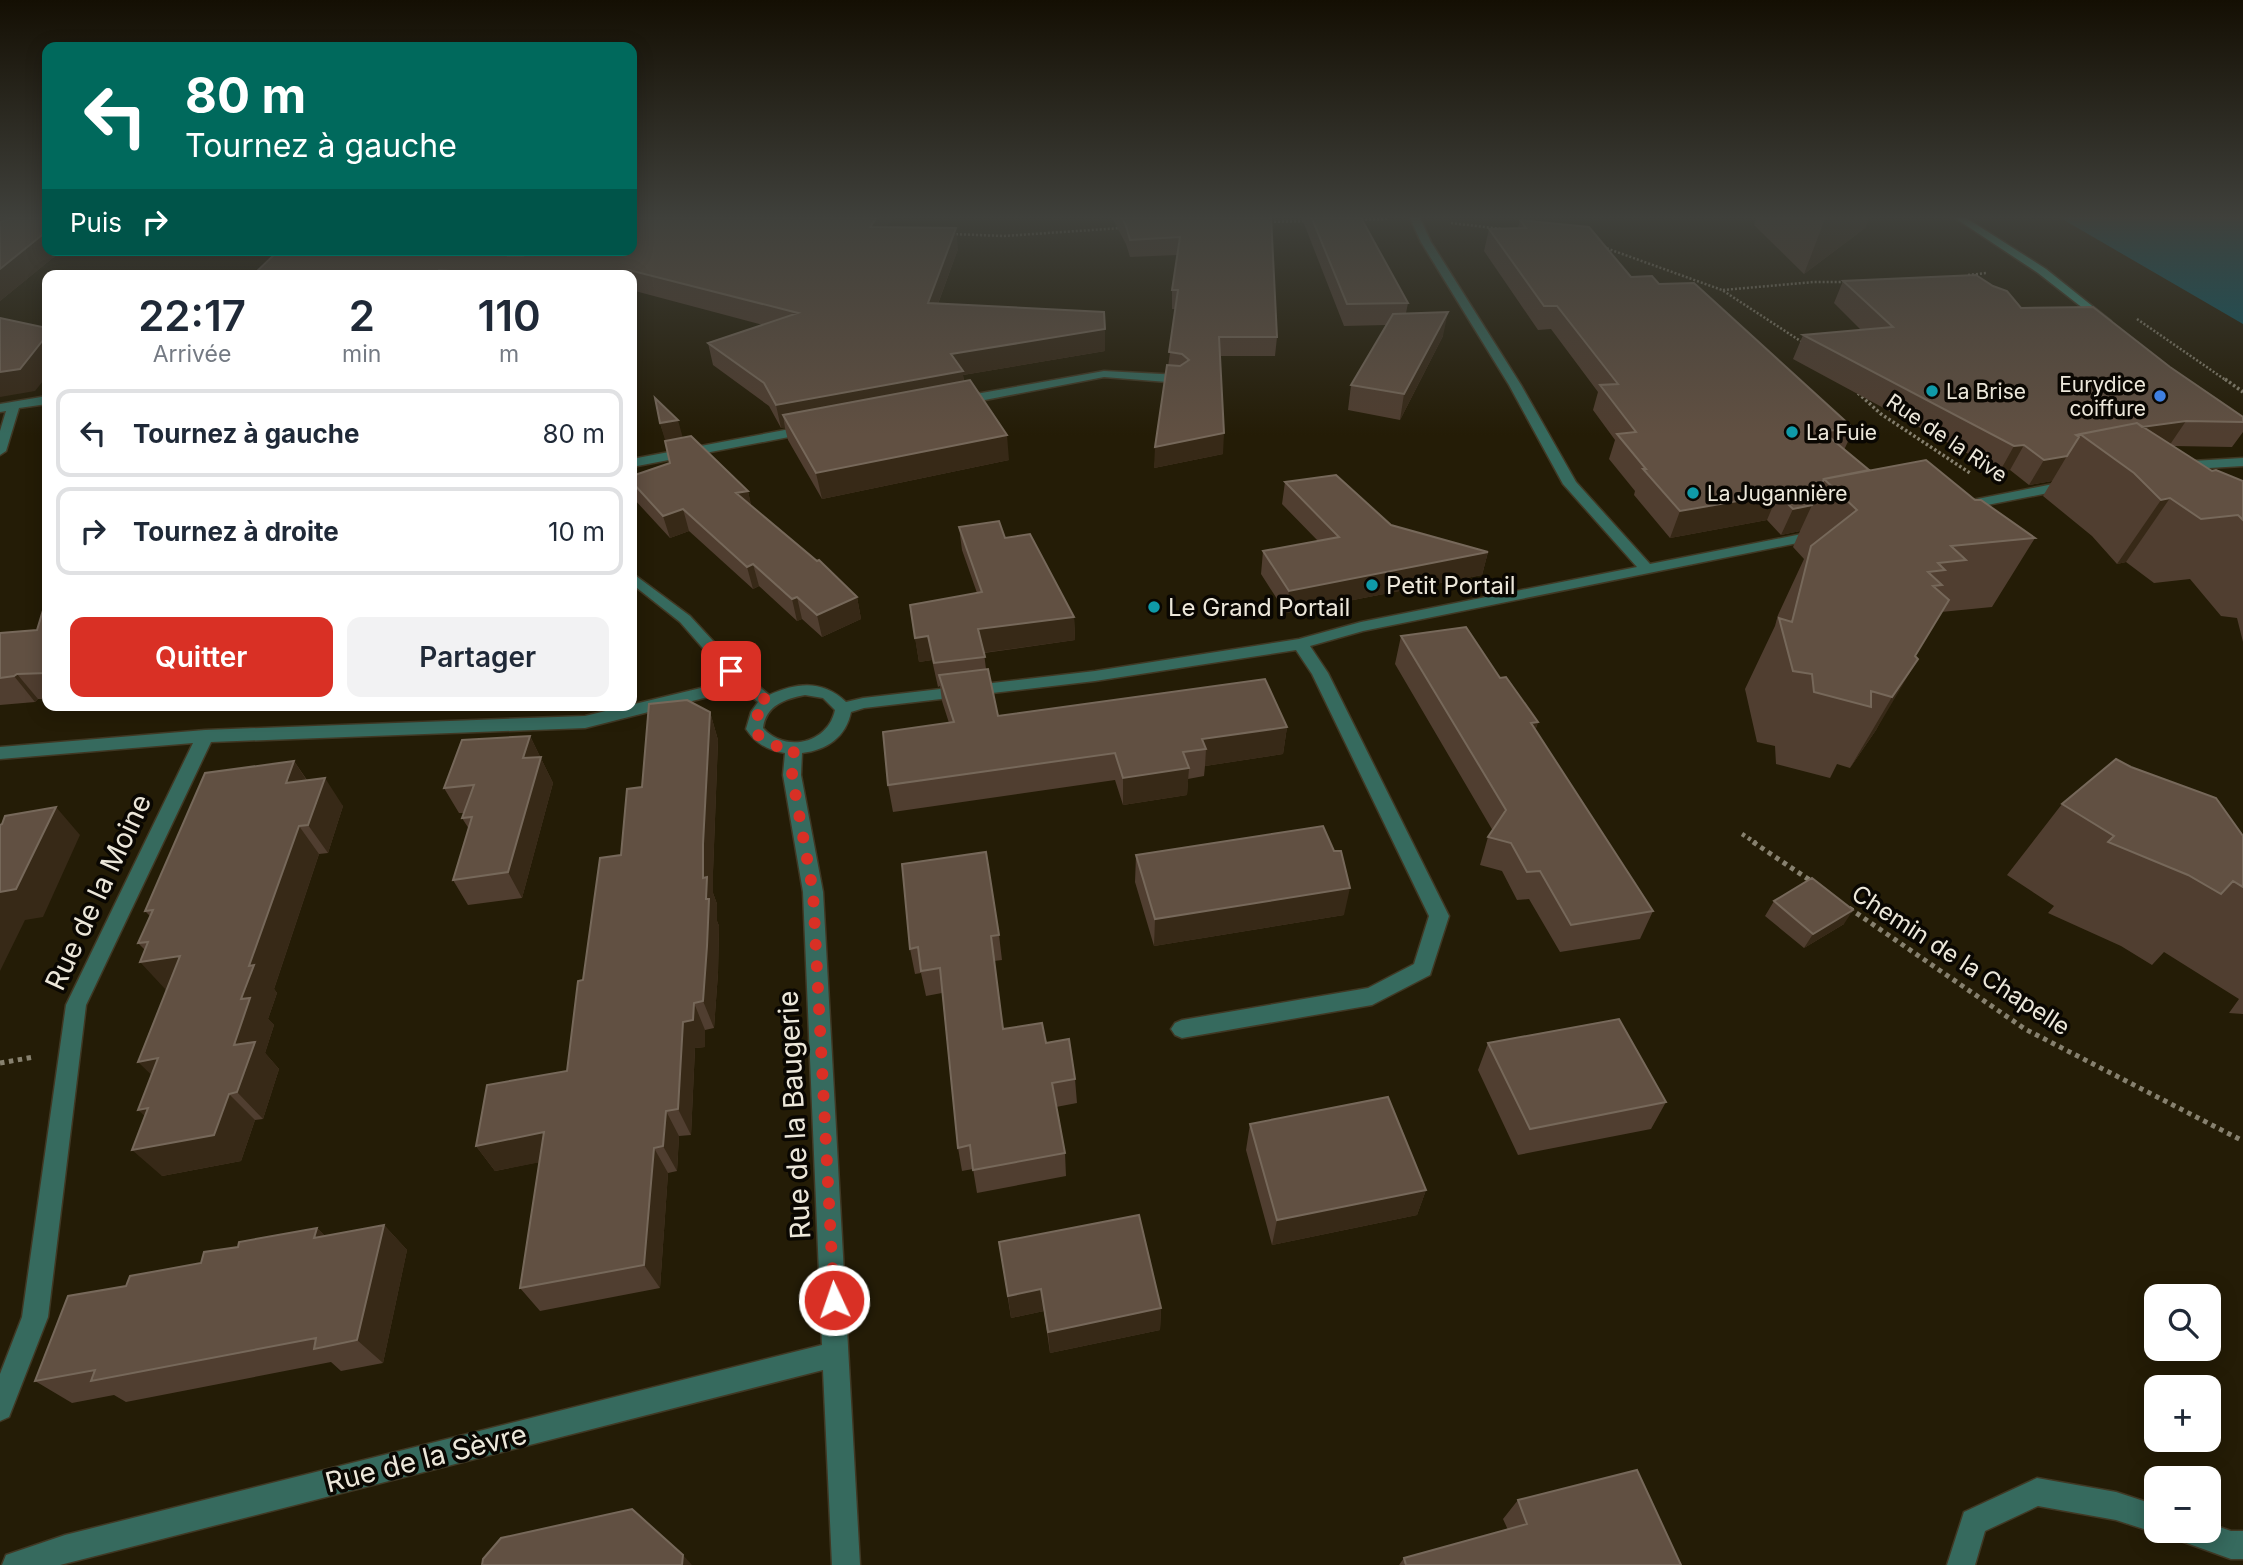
<!DOCTYPE html>
<html lang="fr">
<meta charset="utf-8">
<style>
:root{--surface:#fff;--page:#f2f2f3;--text:#1f2937;--muted:#747a83;--line:#e0e1e3;--accent:#d93025}
body{margin:0;font-family:Inter,sans-serif;background:var(--page);color:var(--text);height:100vh;display:flex;flex-direction:column;font-size:26px;white-space:nowrap}
*{box-sizing:border-box;margin:0}
p{font-size:23px;color:var(--muted)}
.icon{flex:none;width:38px;height:38px;fill:none;stroke:currentColor;stroke-width:2;stroke-linecap:round;stroke-linejoin:round}
.map{position:relative;flex:1;overflow:hidden}
.drawer{position:absolute;left:42px;top:270px;width:595px;height:441px;display:flex;flex-direction:column;background:var(--surface);border-radius:14px;box-shadow:0 4px 18px #0003}
.drawer>*{flex:none}
.top-card{position:absolute;left:42px;top:42px;width:595px;height:214px;border-radius:14px;box-shadow:0 4px 18px #0003;background:#00695c;color:#fff;overflow:hidden}
.fabs{position:absolute;left:2144px;top:1284px;display:grid;gap:14px}
.fabs a{display:grid;place-items:center;width:77px;height:77px;border-radius:14px;background:var(--surface);box-shadow:0 4px 18px #0003;font-size:35px}
.pin{position:absolute;display:grid;place-items:center;width:60px;height:60px;color:#fff;margin:-30px;border-radius:14px;box-shadow:0 4px 10px #0006}
.me{position:absolute;width:77px;margin:-38px;rotate:357deg;stroke-linejoin:round;filter:drop-shadow(0 0 5px #0008)}
.turn{display:flex;align-items:center;gap:24px;height:147px;padding:0 28px;font-size:32px}
.turn .icon{width:91px;height:91px;stroke-width:2.5}
.turn b{display:block;font-size:49px;line-height:60px}
.then{display:flex;align-items:center;height:66px;padding:0 28px;background:#0003;gap:14px;font-size:26px}
.eta{display:flex;justify-content:space-evenly;align-items:center;height:119px;text-align:center}
.eta b{font-size:42px;font-weight:600;line-height:49px}
.button{display:flex;gap:14px;margin-top:auto;padding:14px 28px}
.button a{flex:1;height:80px;border-radius:14px;background:var(--accent);color:#fff;font-size:28px;font-weight:600;line-height:80px;text-align:center}
.button a+a{background:var(--page);color:var(--text)}
ul{padding:0;list-style:none}
li{display:flex;align-items:center;gap:21px;height:88px;margin:0 14px 10px;padding:0 14px;border:4px solid var(--line);border-radius:14px}
li div{flex:1}
li b{display:block;font-size:26px}
li em{font-style:normal}
.map>svg:first-child{display:block}
.water{fill:#0a5b68}
.lines{fill:none;stroke-linecap:round;stroke-linejoin:round}
.service-casing{stroke:#403824;stroke-width:3}
.minor-casing{stroke:#403824;stroke-width:3}
.secondary-casing{stroke:#403824;stroke-width:3}
.path-far3{stroke:#87816f;stroke-width:2.5;stroke-dasharray:2 2;stroke-linecap:butt}
.path-far2{stroke:#87816f;stroke-width:3.5;stroke-dasharray:2.5 2.5;stroke-linecap:butt}
.path-far1{stroke:#87816f;stroke-width:4.5;stroke-dasharray:3.5 3.5;stroke-linecap:butt}
.path{stroke:#87816f;stroke-width:5;stroke-dasharray:4.5 4.5;stroke-linecap:butt}
.service{fill:#366a5e;fill-rule:evenodd}
.minor{fill:#366a5e;fill-rule:evenodd}
.secondary{fill:#3d9683;fill-rule:evenodd}
.wall{fill:#503e30}
.shaded-wall{fill:#372917}
.building{fill:#615042;stroke:#76685a;stroke-width:2}
.route{stroke:#d93025;stroke-width:12;stroke-dasharray:0 21.6}
.culture-dot{fill:#0f9aa8;stroke:#0a0702;stroke-width:2.5}
.shop-dot{fill:#3f7fe0;stroke:#0a0702;stroke-width:2.5}
.labels{text-anchor:middle;dominant-baseline:central;stroke-width:7;stroke-linejoin:round;paint-order:stroke}
.far-poi-label{font-size:21px;fill:#ece7da;stroke:#0a0702;text-anchor:start}
.far-street-label{font-size:21px;fill:#ece7da;stroke:#0a0702}
.poi-label{font-size:24px;fill:#ece7da;stroke:#0a0702;text-anchor:start}
.street-label{font-size:24px;fill:#ece7da;stroke:#0a0702}
.near-street-label{font-size:28px;fill:#ece7da;stroke:#0a0702}
</style>
<div class="map">
<svg width="2243" height="1565" viewBox="0 0 2243 1565">
<rect width="100%" height="100%" fill="#241c06"/>
<path class="water" d="M2057,216H2243V324Z"/>
<g class="lines">
<defs>
<path id="service" d="M2037,1478L2116,1492L2156,1505V1531H2160L2156,1533L2116,1520L2038,1506L1985,1531L1975,1565H1947L1964,1512Z
M2208,1523L2231,1531H2243V1559H2231L2181,1541L2177,1531H2208Z"/>
<path id="minor" d="M1409,216H1419L1431,242L1521,385L1576,482L1650,564L1817,531L1824,535L1817,539L1363,631L1310,646L1328,673L1449,916L1430,975L1372,1005L1182,1038L1175,1035L1171,1029L1175,1023L1182,1020L1368,988L1414,964L1429,916L1312,674L1296,650L1095,681L864,708L851,712C846,737 827,750 802,753L801,775L823,892L860,1565H832L823,1370L60,1565H2L6,1555L65,1535L822,1345L803,892L783,775L785,753C768,750 756,744 746,729L751,712L758,702L738,686L716,695L585,728L211,742L86,1005L48,1317L9,1417L0,1421V1374L22,1317L66,1005L193,743L0,759V747L205,730L585,716L705,687L729,678L680,622L632,584V573L690,616L737,667L769,695C798,682 823,680 846,702L863,698L1095,671L1299,639L1361,622L1637,567L1563,484L1509,385L1421,242ZM805,695L823,698L835,710C828,744 785,753 763,728C766,705 785,699 805,695Z
M1104,371L1180,375L1186,379L1180,383L1104,377L959,405L953,401L959,397Z
M47,396V404L19,408L6,451L0,455V431L6,411L0,412V404Z
M811,425L817,429L815,432L632,467V459Z
M2243,458V466L2175,470L2169,466L2175,462Z
M2068,481L2073,482V488L1962,510L1955,506L1962,502Z"/>
<path id="secondary" d="M1952,216H1963L2046,269L2111,321L2102,323L2038,273Z"/>
</defs>
<use href="#service" class="service-casing"/>
<use href="#minor" class="minor-casing"/>
<use href="#secondary" class="secondary-casing"/>
<path class="path-far3" d="M1357,220L1387,219
M1266,222L1306,221
M1451,223L1502,229
M952,234L1004,236L1121,228
M1603,247L1722,290L1805,344
M1968,275L1987,273
M1723,290L1814,282H1847
M2137,319L2227,381"/>
<path class="path-far2" d="M2225,379L2243,392
M1858,393L1881,414L1970,473"/>
<path class="path-far1" d="M1742,834L1756,843"/>
<path class="path" d="M1753,842L1814,883
M1849,908L2025,1029L2243,1141
M0,1063L34,1057"/>
<use href="#service" class="service"/>
<use href="#minor" class="minor"/>
<use href="#secondary" class="secondary"/>
</g>
<path class="wall" d="M0,216L47,250H83L60,252L0,301Z
M1111,216H1271L1277,337L1275,356H1220L1223,454L1154,468L1176,309H1172V290L1177,255L1130,257L1126,244Z
M1301,216H1360L1408,303L1406,313L1443,336L1400,420L1348,410L1351,385L1386,325L1344,326Z
M1757,216H1870L1865,228L1804,274L1754,225Z
M1520,220L1631,277L1659,284L1854,429L1844,450L1869,470L1975,500L2035,538L1992,607L1941,612L1915,657L1876,730L1850,768L1837,764L1830,778L1776,764L1775,746L1757,742L1745,689L1775,626L1778,615L1804,559L1793,547L1800,531L1781,535L1767,520L1670,538L1634,495L1635,491L1609,459L1615,440L1593,410L1598,392L1551,329L1538,330L1484,251L1489,229L1518,228Z
M887,227L958,249L938,304L1105,351L963,375L964,382L1009,460L822,499L788,440L785,428H781L769,406L713,365L708,343L763,325L635,291L632,294V275H253Z
M1843,281L2021,308L2170,367L2243,417V432L2232,447L2173,446L2212,471L2243,481V642L2237,618L2221,616L2190,579L2154,583L2126,562L2117,564L2092,536L2043,496L2052,481L2029,485L2010,470L2000,471L1793,359L1803,335L1861,330L1834,303Z
M660,423L683,438L748,491L751,506L857,597L861,619L822,637L802,619L797,621L759,586L753,589L689,531L670,538L634,499L632,492V476L670,463L666,441Z
M1285,482L1391,525L1488,552L1482,575L1286,613L1261,574L1263,551L1318,541L1282,504Z
M959,527L1005,538L1074,617L1075,640L984,653L986,669L998,716L1287,727L1283,754L1205,766L1204,776L1188,779L1187,795L1123,805L1115,780L893,812L888,785L949,723L942,701L940,686L938,687L932,660L919,662L910,605L977,593L962,550Z
M47,597V699H38L35,702L0,705V633L37,630Z
M1401,636L1500,678L1538,722L1535,731L1653,911L1640,939L1560,952L1529,899L1517,900L1502,871L1480,865L1488,837L1493,831L1395,664Z
M710,712L718,740L713,872V893L717,904V921L719,926L718,973L714,1028L705,1030V1047L695,1048L691,1135L679,1136L677,1171L668,1173L660,1288L540,1311L520,1288L539,1162L495,1171L476,1146L567,1071L583,980L621,855Z
M530,736L553,783L522,898L468,905L453,880L469,829L462,818L464,813H459L444,788Z
M294,761L307,780L343,806L328,853L319,854L274,989L277,993L268,1019L274,1025L265,1053L279,1069L263,1119L255,1120L241,1161L162,1176L145,1116L166,990L145,950L138,943L150,916L145,911Z
M2062,804L2243,836V1014L2229,1013L2239,999L2164,952L2152,965L2121,946L2048,913L2054,906L2007,875Z
M1136,855L1344,915L1154,946L1135,882Z
M1774,901L1844,924L1804,948L1765,916Z
M999,935L1002,960L994,961L1003,1029L1046,1043L1075,1079L1077,1103L1056,1107L1065,1153L1066,1176L977,1193L973,1169L962,1171L958,1148L942,993L926,996L921,973L915,974L910,949Z
M1488,1043L1666,1102L1651,1129L1518,1155L1478,1070Z
M1250,1124L1426,1190L1417,1215L1272,1245L1246,1150Z
M384,1225L407,1250L383,1363L341,1371L331,1362L126,1402L114,1395L72,1403L35,1381L201,1263L238,1247L317,1228L325,1236Z
M999,1242L1161,1308L1160,1330L1050,1353L1044,1311L1011,1318Z
M1518,1500L1681,1565H1399L1404,1558L1508,1530L1503,1519Z"/>
<path class="shaded-wall" d="M0,216H46L0,237Z
M878,216H895L873,247L870,227Z
M1826,216H1870L1865,228L1804,274Z
M956,228L958,249L930,325L928,303Z
M47,231V250H59L60,252L0,301V269Z
M511,250H549L515,273L508,256V252Z
M632,281L635,291L632,294Z
M1448,312L1443,336L1400,420L1404,394Z
M1105,329V351L963,375L965,394L783,415L785,428H781L776,405L951,354Z
M47,335V376L35,391L0,397V372Z
M678,420L685,446L668,450L660,423Z
M2186,421L2169,446L2080,434L2052,481L2029,485L2044,460L2076,435Z
M1224,433L1223,454L1154,468L1155,447Z
M1007,435L1009,460L822,499L816,473Z
M2024,445L2010,470L2000,471L2014,446Z
M748,491L753,513L736,493Z
M1778,494L1767,520L1670,538L1680,511Z
M2170,498L2126,562L2117,564L2161,500Z
M1812,505L1800,531L1781,535L1793,509Z
M683,509L689,531L670,538L663,516Z
M1488,552L1482,575L1286,613L1289,591Z
M753,564L759,586L753,589L747,567Z
M797,597L802,619L797,621L792,599Z
M857,597L861,619L822,637L817,615Z
M1074,617L1075,640L981,653L978,629Z
M928,636L932,660L919,662L915,638Z
M1918,659L1876,730L1850,768L1892,697Z
M17,674L38,699L35,702L14,676Z
M710,712L718,740L713,872V893L717,904V921L719,926L718,973L714,1028L703,1001L706,899L703,878V844Z
M1538,722L1529,750L1531,723Z
M1287,727L1283,754L1205,766L1206,749L1202,739Z
M530,736L553,783L522,898L508,872L523,758Z
M294,761L313,790L286,783Z
M1189,768L1187,795L1123,805V778Z
M325,778L343,806L328,853L308,825Z
M56,807L80,835L43,917L25,920L0,971V892Z
M299,826L319,854L274,989L277,993L268,1019L274,1025L265,1053L279,1069L263,1119L237,1092L234,1045L241,999L249,966Z
M1350,888L1344,915L1154,946L1155,919Z
M1853,910L1844,924L1804,948L1813,934Z
M180,956L166,990L140,962Z
M694,1003L705,1030V1047L695,1048L691,1135L678,1109L683,1022Z
M158,1058L166,1089L138,1062Z
M229,1094L255,1120L241,1161L162,1176L132,1150Z
M148,1108L167,1136L138,1110Z
M666,1111L679,1136L677,1171L663,1146Z
M544,1132L561,1158L495,1171L476,1146Z
M654,1148L668,1173L660,1288L644,1265Z
M1426,1190L1417,1215L1272,1245L1277,1220Z
M384,1225L407,1250L383,1363L357,1340Z
M317,1228L342,1252L314,1238Z
M1041,1289L1044,1311L1011,1318L1008,1296Z
M1161,1308L1160,1330L1050,1353L1048,1332Z
M683,1555L692,1565H682Z"/>
<path class="building" d="M17,216H47V231L0,269V222Z
M632,216H878L870,227L956,228L928,303L1104,312L1105,329L951,354L963,371L776,405L764,383L708,343L798,313L629,270L622,275H497L439,270L434,275H253L279,250H511L508,252V256H523L532,250H632Z
M1121,216H1271L1277,337H1219L1224,433L1155,447L1167,365L1180,366L1189,360L1182,354L1169,352L1178,290H1172L1180,237L1130,240L1126,226Z
M1311,216H1360L1408,303L1347,304Z
M1520,220L1589,227L1631,277L1652,276L1659,284L1694,283L1854,429L1822,431L1869,470L1824,479L1812,505L1793,509L1778,494L1680,511L1643,469H1646L1617,434L1636,432L1600,385L1618,384L1557,306H1544L1489,229L1526,228Z
M1976,275L1993,286L2007,291L2021,308L2093,307L2170,367L2243,417V422L2186,421L2142,427L2137,423L2076,435L2079,437L2067,456L2044,460L2024,445L2014,446L1803,335L1893,327L1843,281Z
M1448,312L1404,394L1351,385L1393,314Z
M0,318L47,328V335L20,369L0,372Z
M970,380L1007,435L816,473L783,415Z
M655,398L678,420L660,423Z
M2137,423L2212,471L2216,470L2243,481V520L2238,515L2201,519L2170,498L2161,500L2134,473L2080,434Z
M691,436L748,491L736,493L817,561L819,560L857,597L817,615L797,597L792,599L753,564L747,567L683,509L663,516L632,482V476L670,463L665,441Z
M1926,460L1975,500H1981L2035,538L1951,546L1966,560L1938,563L1945,570L1928,572L1942,585L1933,586L1949,600L1915,656L1918,659L1892,697L1871,691V707L1814,692L1812,674L1793,671L1779,618L1792,622L1811,546L1857,510L1824,479Z
M1336,475L1391,525L1488,552L1289,591L1263,551L1339,537L1285,482Z
M999,521L1005,538L1030,534L1074,617L978,629L985,657L934,663L928,636L915,638L910,605L982,592L959,527Z
M47,597V633L44,637H47V673L17,674L14,676L0,678V633L37,630Z
M1466,627L1500,678L1506,677L1538,722L1531,723L1653,911L1571,925L1540,871L1527,872L1511,843L1488,837L1506,810L1401,636Z
M988,669L998,716L1265,679L1287,727L1202,739L1206,749L1183,752L1189,768L1123,778L1115,753L888,785L883,732L954,722L939,675Z
M687,700L710,712L703,844V878L707,877L706,899H709L707,946L703,1001L694,1003L693,1020L683,1022L678,1109L666,1111L663,1146L654,1148L644,1265L520,1288L544,1132L476,1146L487,1085L567,1071L578,981L583,980L600,858L621,855L627,789L642,787L649,704Z
M530,736L523,758L541,757L508,872L453,880L472,817L462,818L474,785L444,788L462,740Z
M2116,759L2131,767L2216,798L2243,836V887L2233,881L2221,894L2188,875L2108,842L2114,836L2062,804Z
M294,761L286,783L325,778L308,825L299,826L249,966L254,965L241,999L250,998L234,1045L255,1042L237,1092L229,1094L214,1135L132,1150L148,1108L138,1110L158,1058L138,1062L180,956L140,962L148,942L138,943L153,910L145,911L205,773Z
M56,807L16,889L0,892V825L2,824L5,816Z
M1323,826L1334,851H1341L1350,888L1155,919L1136,855Z
M986,852L999,935L991,936L1003,1029L1042,1023L1046,1043L1069,1039L1075,1079L1052,1083L1065,1153L973,1170L970,1145L958,1148L940,968L921,971L918,947L910,949L902,864Z
M1812,878L1853,910L1813,934L1774,901Z
M1619,1019L1666,1102L1530,1129L1488,1043Z
M1388,1097L1426,1190L1277,1220L1250,1124Z
M1139,1215L1161,1308L1048,1332L1041,1289L1008,1296L999,1242Z
M384,1225L357,1340L314,1349L316,1338L91,1381L95,1370L35,1381L68,1296L126,1286L130,1276L201,1263L204,1252L238,1247L239,1242L317,1228L314,1238Z
M1637,1470L1681,1565H1406L1404,1558L1527,1524L1518,1500Z
M632,1509L683,1555L682,1565H482L483,1559L501,1538Z"/>
<linearGradient id="sky" x2="0" y2="1"><stop stop-color="#140f03"/><stop offset="0.5" stop-color="#3f403b"/><stop offset="1" stop-color="#3f403b" stop-opacity="0"/></linearGradient>
<rect width="2243" height="435" fill="url(#sky)"/>
<g class="lines">
<path class="route" d="M731,671L768,702C739,730 763,748 794,748L792,775L813,892L834,1300"/>
</g>
<g class="culture-dot">
<circle cx="1932" cy="391" r="7"/>
<circle cx="1792" cy="432" r="7"/>
<circle cx="1693" cy="493" r="7"/>
<circle cx="1372" cy="585" r="7"/>
<circle cx="1154" cy="607" r="7"/>
</g>
<circle class="shop-dot" cx="2160" cy="396" r="7"/>
<g class="labels">
<g class="far-poi-label">
<text x="2146" y="384" text-anchor="end">Eurydice<tspan x="2146" dy="24">coiffure</tspan></text>
<text x="1946" y="391">La Brise</text>
<text x="1806" y="432">La Fuie</text>
<text x="1707" y="493">La Jugannière</text>
</g>
<g class="far-street-label">
<text transform="translate(1947 438) rotate(34)">Rue de la Rive</text>
</g>
<g class="poi-label">
<text x="1386" y="585">Petit Portail</text>
<text x="1168" y="607">Le Grand Portail</text>
</g>
<g class="street-label">
<text transform="translate(1961 960) rotate(33)">Chemin de la Chapelle</text>
</g>
<g class="near-street-label">
<text transform="translate(98 892) rotate(-65)">Rue de la Moine</text>
<text transform="translate(794 1115) rotate(-93)">Rue de la Baugerie</text>
<text transform="translate(426 1458) rotate(-14)">Rue de la Sèvre</text>
</g>
</g>
</svg>
<div class="fabs">
<a><svg class="icon" aria-label="search" viewBox="0 0 24 24"><circle cx="10" cy="10" r="6"/><path d="M15 15l6 6"/></svg></a>
<a>+</a>
<a>−</a>
</div>
<div class="pin" style="left:731px;top:671px;background:#d93025"><svg class="icon" aria-label="arrive" viewBox="0 0 24 24"><path d="M6 21V4h12l-3 4 3 4H6"/></svg></div>
<svg class="me" style="left:834px;top:1300px" viewBox="-20 -20 40 40"><circle r="17" fill="#d93025" stroke="#fff" stroke-width="3"/><path d="M0-11L8 9 0 5-8 9z" fill="#fff"/></svg>
<div class="top-card">
<div class="turn"><svg class="icon" aria-label="left" viewBox="0 0 24 24"><path d="M17 20v-9H6M10 6l-5 5 5 5"/></svg><div><b>80 m</b>Tournez à gauche</div></div>
<div class="then">Puis<svg class="icon" aria-label="right" viewBox="0 0 24 24"><path d="M7 20v-9h11M14 6l5 5-5 5"/></svg></div>
</div>
<section class="drawer">
<div class="eta">
<div><b>22:17</b><p>Arrivée</p></div>
<div><b>2</b><p>min</p></div>
<div><b>110</b><p>m</p></div>
</div>
<ul>
<li><svg class="icon" aria-label="left" viewBox="0 0 24 24"><path d="M17 20v-9H6M10 6l-5 5 5 5"/></svg><div><b>Tournez à gauche</b></div><em>80 m</em></li>
<li><svg class="icon" aria-label="right" viewBox="0 0 24 24"><path d="M7 20v-9h11M14 6l5 5-5 5"/></svg><div><b>Tournez à droite</b></div><em>10 m</em></li>
</ul>
<div class="button"><a>Quitter</a><a>Partager</a></div>
</section>
</div>
